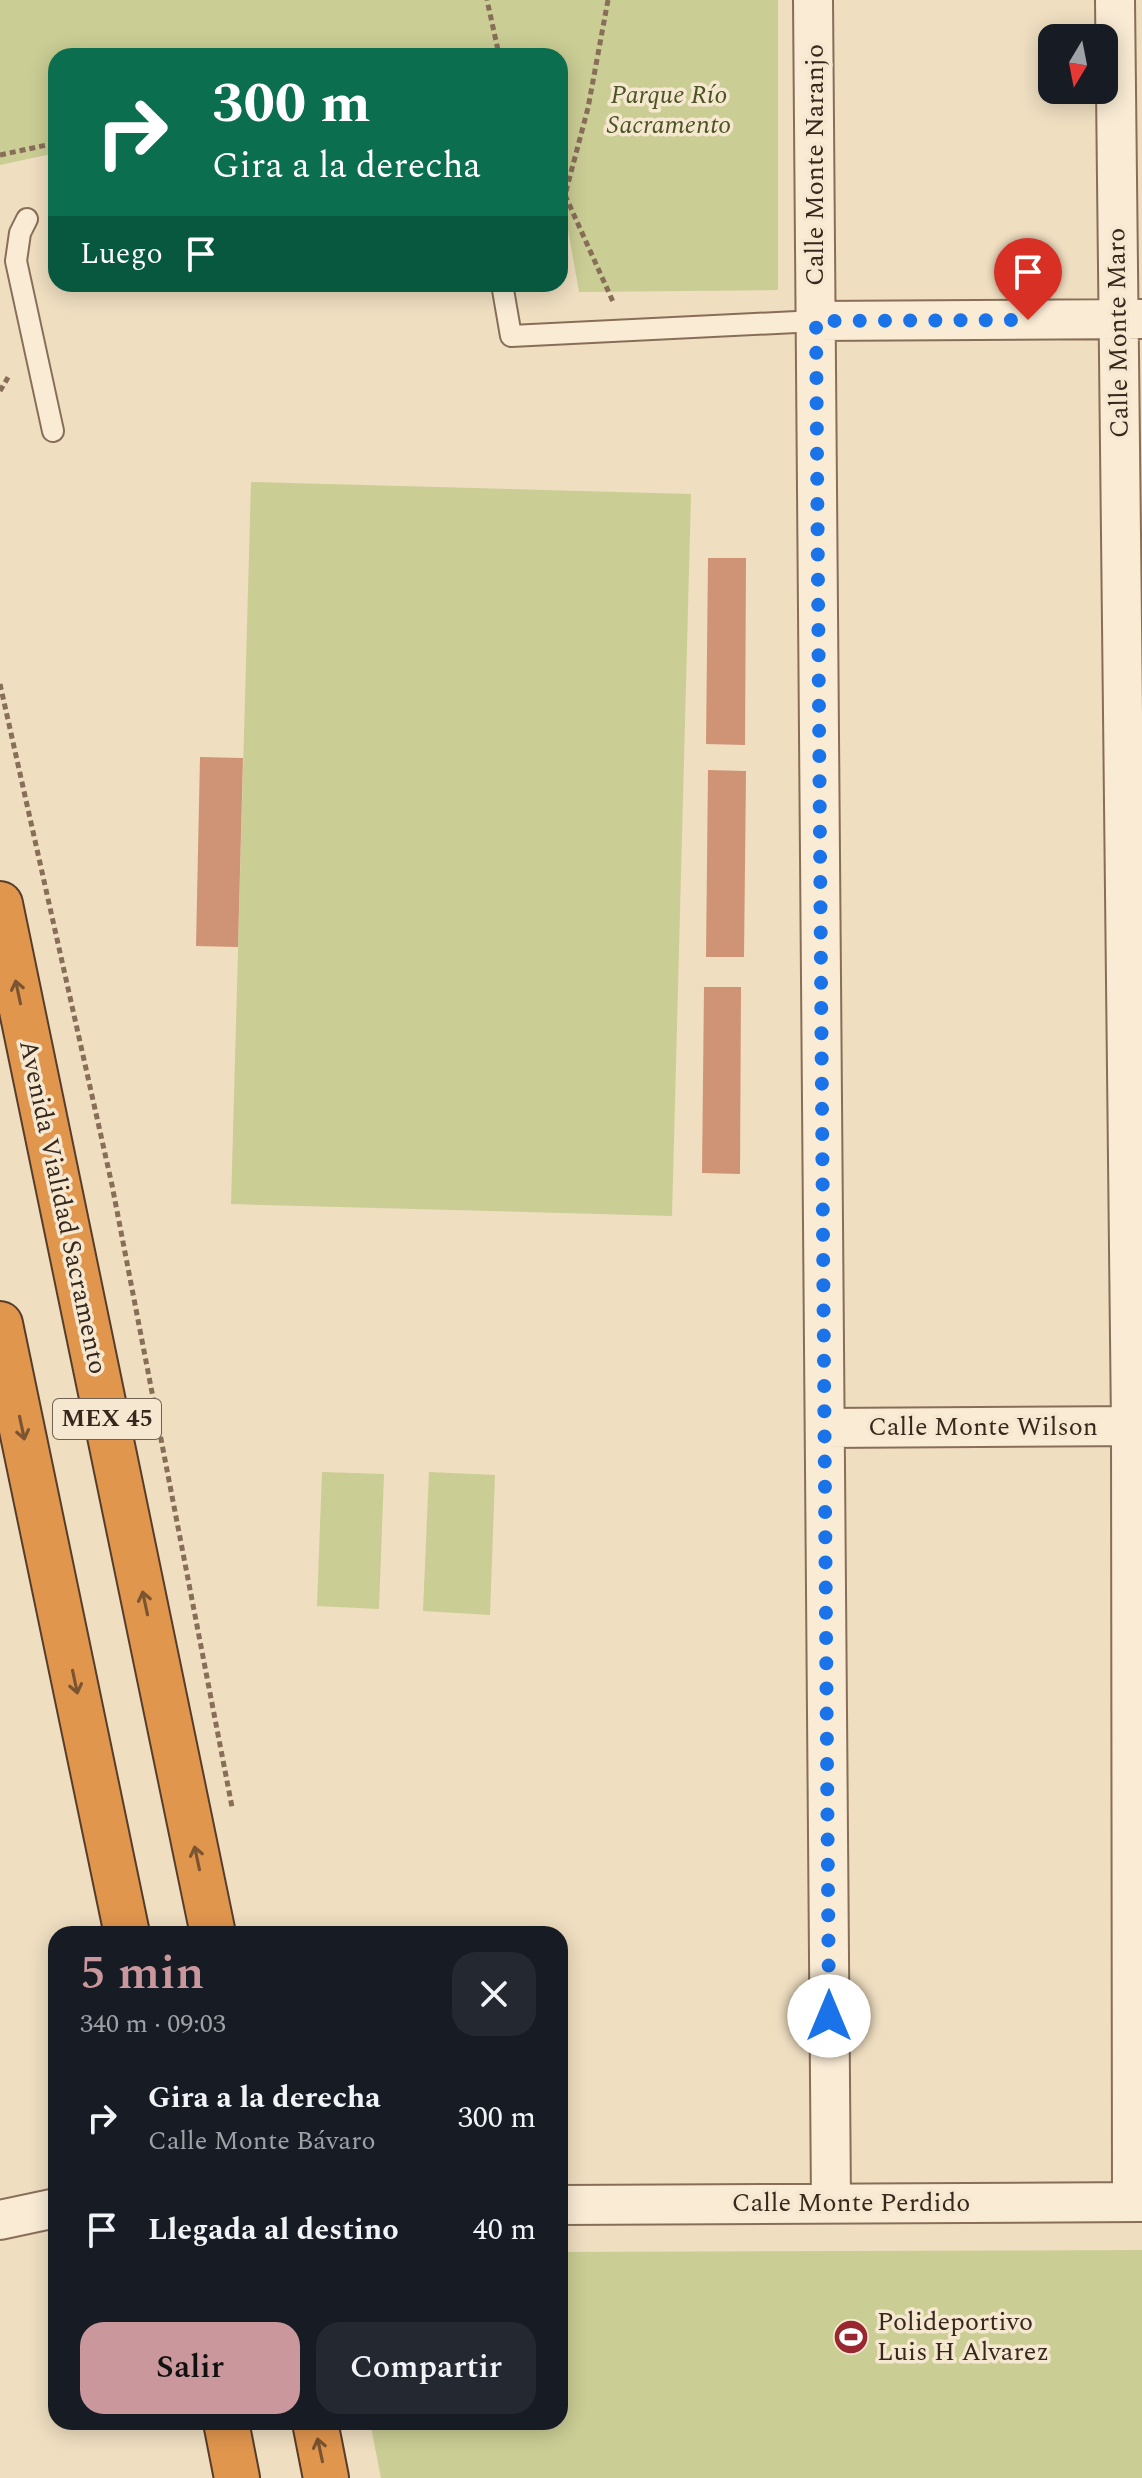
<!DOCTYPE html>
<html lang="es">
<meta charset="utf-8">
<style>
:root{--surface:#171b24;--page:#242831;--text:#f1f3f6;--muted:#9ea1a6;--accent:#c9979c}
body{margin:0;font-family:Spectral,serif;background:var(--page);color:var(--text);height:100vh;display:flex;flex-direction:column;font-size:30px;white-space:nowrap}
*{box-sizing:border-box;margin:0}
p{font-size:26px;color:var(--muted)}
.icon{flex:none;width:44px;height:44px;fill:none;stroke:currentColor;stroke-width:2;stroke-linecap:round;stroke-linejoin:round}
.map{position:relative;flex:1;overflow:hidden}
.drawer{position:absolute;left:48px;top:1926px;width:520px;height:504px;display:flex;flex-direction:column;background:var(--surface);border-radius:24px;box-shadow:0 4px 20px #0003}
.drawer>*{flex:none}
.top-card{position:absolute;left:48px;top:48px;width:520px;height:244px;border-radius:24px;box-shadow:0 4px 20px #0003;background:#0b6e4f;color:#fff;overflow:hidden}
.needle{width:52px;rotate:190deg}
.buttons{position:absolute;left:1038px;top:24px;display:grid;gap:16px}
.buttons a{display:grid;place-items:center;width:80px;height:80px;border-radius:16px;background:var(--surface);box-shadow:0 4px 20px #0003;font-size:40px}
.pin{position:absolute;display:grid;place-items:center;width:68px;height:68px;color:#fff;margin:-82px -34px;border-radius:50% 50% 50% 0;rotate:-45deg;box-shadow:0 0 8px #0007}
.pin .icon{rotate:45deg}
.me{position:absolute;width:88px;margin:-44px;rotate:0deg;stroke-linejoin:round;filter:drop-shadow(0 0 6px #0008)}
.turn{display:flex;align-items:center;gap:28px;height:168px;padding:0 32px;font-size:36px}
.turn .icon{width:104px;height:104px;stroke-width:2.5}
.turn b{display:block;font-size:56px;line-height:68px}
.then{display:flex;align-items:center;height:76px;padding:0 32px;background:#0003;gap:16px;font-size:30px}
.round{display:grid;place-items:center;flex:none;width:84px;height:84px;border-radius:24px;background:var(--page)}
.overview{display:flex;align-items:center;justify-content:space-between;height:136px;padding:0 32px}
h1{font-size:48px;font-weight:600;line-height:60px;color:var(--accent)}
.action{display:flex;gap:16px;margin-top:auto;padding:16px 32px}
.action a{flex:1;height:92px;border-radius:24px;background:var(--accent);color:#111;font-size:32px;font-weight:600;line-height:92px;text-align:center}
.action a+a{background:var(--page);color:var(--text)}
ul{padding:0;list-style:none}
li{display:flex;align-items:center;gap:24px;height:112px;padding:0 32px}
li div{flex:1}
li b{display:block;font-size:30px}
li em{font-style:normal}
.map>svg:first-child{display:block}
.green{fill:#cacd94}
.building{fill:#ce9475}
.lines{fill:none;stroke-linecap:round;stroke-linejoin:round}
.lane-casing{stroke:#886e58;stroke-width:24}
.street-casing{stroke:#886e58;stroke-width:42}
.highway-casing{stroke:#563d2c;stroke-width:48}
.path{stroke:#886e58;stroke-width:5;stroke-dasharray:6 4;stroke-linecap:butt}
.lane{stroke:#f9ebd4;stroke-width:20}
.street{stroke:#f9ebd4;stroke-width:38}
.highway{stroke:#e1964e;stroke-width:44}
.oneway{stroke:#7b5431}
.route{stroke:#1a73e8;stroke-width:14;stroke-dasharray:0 25.2}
.labels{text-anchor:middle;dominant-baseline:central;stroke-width:7;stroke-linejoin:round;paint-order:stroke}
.shield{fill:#f6e8d0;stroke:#706253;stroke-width:2}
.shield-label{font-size:24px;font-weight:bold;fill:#37281d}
.park-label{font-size:26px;font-style:italic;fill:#4b5423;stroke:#f6e8d0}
.street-label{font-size:26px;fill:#37281d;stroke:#f6e8d0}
.poi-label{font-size:26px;fill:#37281d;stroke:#f6e8d0;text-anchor:start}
</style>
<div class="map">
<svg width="1142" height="2478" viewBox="0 0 1142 2478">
<rect width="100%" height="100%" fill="#efdec0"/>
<path class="green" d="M0,0H778V290L579,292L560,185V56H538L536,50L508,56H56V153L0,165Z
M251,482L691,494L672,1216L231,1204Z
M322,1472L384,1474L379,1609L317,1606Z
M429,1472L495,1475L490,1615L423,1611Z
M1142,2250V2478H381L370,2422H560V2252Z"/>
<path class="building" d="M708,558H746L745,745L706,744Z
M200,757L243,758L238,947L196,946Z
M708,770L746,771L744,957H706Z
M704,987H741L740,1174L702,1173Z"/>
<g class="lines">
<defs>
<path id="lane" d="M27,219L20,233L16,261L53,431
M502,284L511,336L816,321"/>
<path id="street" d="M813,0L831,2202
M1115,0L1131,1426L1132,2202
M816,321L1141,319
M825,1428L1142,1426
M560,2205L1142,2202
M0,2220L56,2208"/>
<path id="highway" d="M0,904L213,1934
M0,1324L127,1934
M226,2422L237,2478
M315,2422L326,2478"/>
</defs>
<use href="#lane" class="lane-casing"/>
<use href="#street" class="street-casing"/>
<use href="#highway" class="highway-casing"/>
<path class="path" d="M608,0L588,108L565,195L614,304
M469,56L498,50L487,0
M0,155L56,143
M0,391L10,374
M0,684L112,1185L232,1807"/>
<use href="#lane" class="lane"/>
<use href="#street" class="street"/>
<use href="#highway" class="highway"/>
</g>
<defs><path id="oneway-shaft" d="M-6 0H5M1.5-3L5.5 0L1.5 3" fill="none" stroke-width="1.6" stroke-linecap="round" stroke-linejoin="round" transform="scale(2)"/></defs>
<g class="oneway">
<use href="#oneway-shaft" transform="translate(18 992) rotate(-102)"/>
<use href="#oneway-shaft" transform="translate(22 1428) rotate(78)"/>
<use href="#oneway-shaft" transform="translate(145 1603) rotate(-102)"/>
<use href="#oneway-shaft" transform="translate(75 1682) rotate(78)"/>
<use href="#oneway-shaft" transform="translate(197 1858) rotate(-102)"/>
<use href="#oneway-shaft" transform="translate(320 2450) rotate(-102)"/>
</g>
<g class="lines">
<path class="route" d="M829,2016L816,321L1028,320"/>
</g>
<defs>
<symbol id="stadium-disc" viewBox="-11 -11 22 22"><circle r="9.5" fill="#98272f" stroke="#f6e8d0"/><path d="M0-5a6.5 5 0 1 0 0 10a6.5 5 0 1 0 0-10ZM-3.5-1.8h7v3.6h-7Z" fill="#fff"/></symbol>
</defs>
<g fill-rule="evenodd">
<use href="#stadium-disc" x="831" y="2317" width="40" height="40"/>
</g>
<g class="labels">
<rect class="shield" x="53" y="1399" width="108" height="40" rx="6"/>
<g class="shield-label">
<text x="107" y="1419">MEX 45</text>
</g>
<g class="park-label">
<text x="669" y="95">Parque Río<tspan x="669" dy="30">Sacramento</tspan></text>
</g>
<g class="street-label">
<text transform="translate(815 165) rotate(-90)">Calle Monte Naranjo</text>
<text transform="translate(1118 333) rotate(-91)">Calle Monte Maro</text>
<text transform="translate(63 1207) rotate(78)">Avenida Vialidad Sacramento</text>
<text x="983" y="1427">Calle Monte Wilson</text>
<text x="851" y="2203">Calle Monte Perdido</text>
</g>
<g class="poi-label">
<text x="877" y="2322">Polideportivo<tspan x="877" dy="30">Luis H Alvarez</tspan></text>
</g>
</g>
</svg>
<div class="buttons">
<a><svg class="needle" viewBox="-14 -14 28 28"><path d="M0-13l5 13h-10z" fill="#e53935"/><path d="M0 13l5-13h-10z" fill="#9ea1a6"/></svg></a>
</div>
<div class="pin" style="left:1028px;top:320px;background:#d93025"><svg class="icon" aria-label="arrive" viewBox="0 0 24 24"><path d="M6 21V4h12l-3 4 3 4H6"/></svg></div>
<svg class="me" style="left:829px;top:2016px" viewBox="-20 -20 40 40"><circle r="19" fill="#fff"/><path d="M0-13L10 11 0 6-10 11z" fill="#1a73e8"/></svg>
<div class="top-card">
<div class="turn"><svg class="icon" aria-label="right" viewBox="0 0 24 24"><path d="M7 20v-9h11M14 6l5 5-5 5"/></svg><div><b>300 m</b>Gira a la derecha</div></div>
<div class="then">Luego<svg class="icon" aria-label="arrive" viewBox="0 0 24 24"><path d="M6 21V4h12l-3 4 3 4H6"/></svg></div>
</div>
<section class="drawer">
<div class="overview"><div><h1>5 min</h1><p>340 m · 09:03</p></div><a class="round"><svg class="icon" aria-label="close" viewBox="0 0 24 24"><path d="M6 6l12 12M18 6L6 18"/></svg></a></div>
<ul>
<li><svg class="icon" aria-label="right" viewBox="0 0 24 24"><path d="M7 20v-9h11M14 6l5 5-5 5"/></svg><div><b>Gira a la derecha</b><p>Calle Monte Bávaro</p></div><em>300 m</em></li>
<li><svg class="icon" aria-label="arrive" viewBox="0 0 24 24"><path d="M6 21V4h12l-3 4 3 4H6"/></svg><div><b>Llegada al destino</b></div><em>40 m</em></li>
</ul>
<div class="action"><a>Salir</a><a>Compartir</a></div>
</section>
</div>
